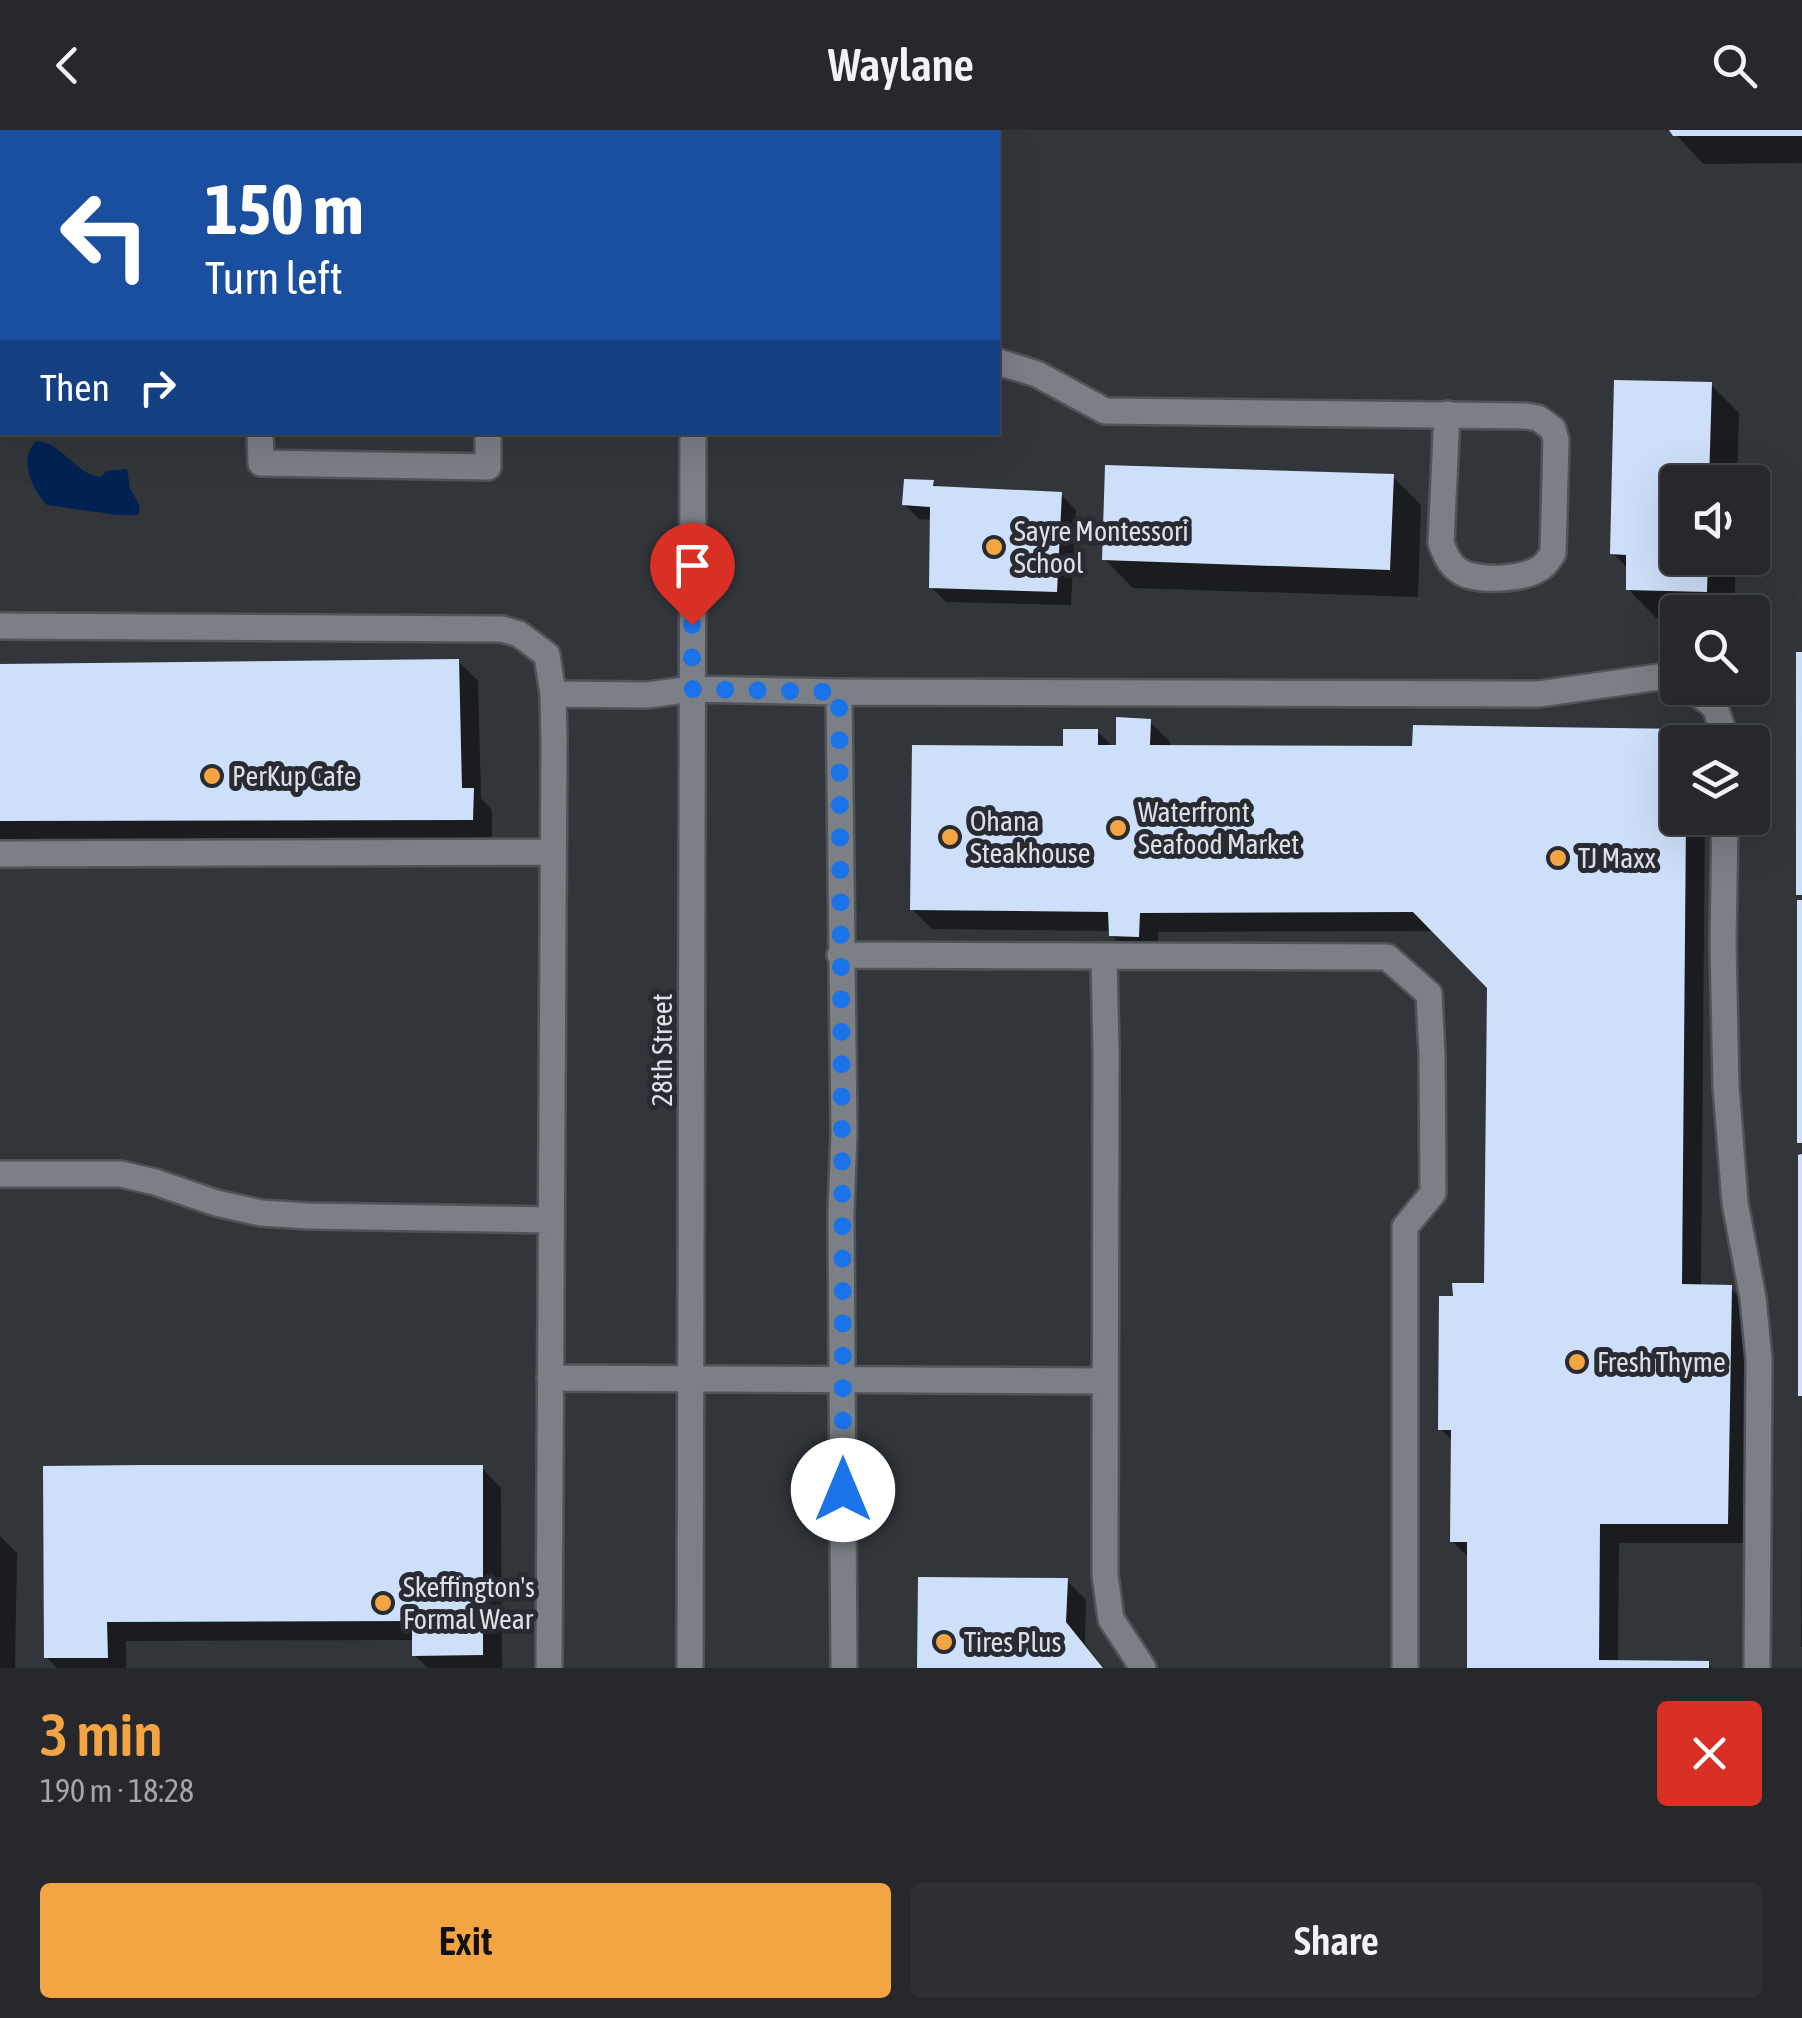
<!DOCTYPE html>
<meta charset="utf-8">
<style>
:root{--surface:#26282c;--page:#2e3034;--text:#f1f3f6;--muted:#a4a6a9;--line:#424448;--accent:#f3a443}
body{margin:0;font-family:"Asap Condensed",sans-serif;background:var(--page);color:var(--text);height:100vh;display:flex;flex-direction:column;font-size:38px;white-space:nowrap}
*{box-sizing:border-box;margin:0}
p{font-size:32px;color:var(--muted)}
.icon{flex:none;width:55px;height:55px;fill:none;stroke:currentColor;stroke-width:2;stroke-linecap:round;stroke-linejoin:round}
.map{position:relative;height:1538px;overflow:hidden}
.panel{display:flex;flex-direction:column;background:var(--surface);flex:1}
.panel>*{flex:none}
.banner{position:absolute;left:0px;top:0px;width:1000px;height:305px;box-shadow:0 10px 40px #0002,0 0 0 2px var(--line);background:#1a4fa0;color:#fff;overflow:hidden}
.buttons{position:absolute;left:1660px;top:335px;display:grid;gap:20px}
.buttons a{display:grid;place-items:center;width:110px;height:110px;border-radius:10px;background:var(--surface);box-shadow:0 10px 40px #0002,0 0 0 2px var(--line);font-size:50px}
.pin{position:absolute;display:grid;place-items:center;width:85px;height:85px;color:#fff;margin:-102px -42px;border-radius:50% 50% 50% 0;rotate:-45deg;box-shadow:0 0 10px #0007}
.pin .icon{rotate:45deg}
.me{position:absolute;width:110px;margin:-55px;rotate:0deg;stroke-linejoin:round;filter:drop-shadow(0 0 8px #0008)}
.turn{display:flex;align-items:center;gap:35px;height:210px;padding:0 40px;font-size:45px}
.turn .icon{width:130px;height:130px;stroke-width:2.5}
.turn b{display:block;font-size:70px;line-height:85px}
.then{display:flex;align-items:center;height:95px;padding:0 40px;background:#0003;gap:20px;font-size:38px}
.round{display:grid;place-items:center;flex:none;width:105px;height:105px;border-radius:10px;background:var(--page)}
.summary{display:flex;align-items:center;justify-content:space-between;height:170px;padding:0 40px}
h1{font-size:60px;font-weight:600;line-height:75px;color:var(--accent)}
.cta{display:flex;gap:20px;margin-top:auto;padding:20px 40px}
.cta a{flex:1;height:115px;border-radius:10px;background:var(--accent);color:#111;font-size:40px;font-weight:600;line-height:115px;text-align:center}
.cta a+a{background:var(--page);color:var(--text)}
header{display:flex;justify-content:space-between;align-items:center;height:130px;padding:0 40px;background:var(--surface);font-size:45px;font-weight:600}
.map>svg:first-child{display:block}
.water{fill:#002253}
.shadow{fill:#0007}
.building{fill:#cee0f9}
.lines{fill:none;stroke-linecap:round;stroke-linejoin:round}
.minor-casing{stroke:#505458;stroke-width:30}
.minor{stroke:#7b7f86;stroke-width:25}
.route{stroke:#1a73e8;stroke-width:18;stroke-dasharray:0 32.4}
.poi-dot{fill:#f3a443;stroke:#282b31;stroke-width:4}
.labels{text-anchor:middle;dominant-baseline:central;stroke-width:10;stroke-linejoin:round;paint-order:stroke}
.poi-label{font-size:28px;fill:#dde0e4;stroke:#282b31;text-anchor:start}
.street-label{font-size:28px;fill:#dde0e4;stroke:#282b31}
</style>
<header><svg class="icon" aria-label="back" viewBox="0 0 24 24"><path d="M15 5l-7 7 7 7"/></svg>Waylane<svg class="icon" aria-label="search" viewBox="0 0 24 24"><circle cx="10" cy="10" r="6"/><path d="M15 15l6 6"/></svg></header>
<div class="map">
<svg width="1802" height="1538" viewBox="0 0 1802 1538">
<rect width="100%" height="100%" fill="#32363b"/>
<path class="water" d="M36,311C63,313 75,344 100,347L107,341L127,339L130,358L140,376L138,385H117L47,375C32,359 18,330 36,311Z"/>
<path class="shadow" d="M1672,0H1802V33L1703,34Z
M1711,255L1739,283L1737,352H1678V428H1736L1734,482H1678V488H1656L1628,459V439L1613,423Z
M1393,347L1421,375L1418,467L1133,458L1104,429Z
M932,352L939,359L1061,365L1076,380L1071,475L946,472L931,457L933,390L919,389L904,374Z
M458,531L478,551L481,668L492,680V709L0,710V536Z
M1150,592L1170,612V618L1414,619L1685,602L1696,612H1678V688H1705L1701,1157L1730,1158L1750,1178L1747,1413H1619L1618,1532L1708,1534L1712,1538H1469V1428L1452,1411L1453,1312L1441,1299L1456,1169L1487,1155L1489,857L1435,801L1158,802V825H1131L1111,805V801L932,799L912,779L1065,619L1097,601L1114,618Z
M1802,1278V1517H1801Z
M46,1338H482L501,1358L502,1538H428L414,1525V1510L126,1511V1538H57L46,1527Z
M0,1406L17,1423L15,1538H0Z
M1066,1450L1086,1470L1085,1514L1104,1538H919Z"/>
<path class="building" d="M1669,0H1802V6H1673Z
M1614,250L1712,252L1709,352H1678V428H1708L1707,462L1626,460V425L1610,424Z
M1105,335L1394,344L1390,440L1102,430Z
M904,349L934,350L933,356L1062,362L1057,462L929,458L930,377L902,375Z
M1796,522H1802V765H1796Z
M459,529L462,658H474L473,690L0,691V534Z
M1116,587L1151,589L1150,615L1412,616L1413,595L1686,599V612H1678V688H1686L1682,1154L1732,1155L1728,1394H1600L1599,1530L1709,1531V1538H1467V1412H1450L1451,1300H1438L1439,1166H1453L1452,1153H1484L1487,858L1413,782L1140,783L1139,807L1109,806L1108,782L910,780L912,615L1063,616V599H1098V615H1116Z
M1797,770H1802V1013H1797Z
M1802,1024V1266H1798V1025Z
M144,1335H483V1525L412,1526V1491L107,1492L108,1528H44L43,1336Z
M918,1447L1068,1448L1066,1492L1103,1538H917Z"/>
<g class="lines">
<defs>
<path id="minor" d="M693,2V0
M0,189L2,191
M998,232L1037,244L1105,281L1526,286L1538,288L1553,299L1556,310L1553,423C1550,427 1547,433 1543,436C1527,450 1475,453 1458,440C1448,433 1445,423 1441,413L1447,284
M260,302L261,333L488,337V302
M0,496L502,499L519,504L547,525L553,564L554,611L549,1538
M1691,558L1715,577L1727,612
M839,562L844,1003L841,1082L844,1538
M553,564L648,565L692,559L839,562L1539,564L1659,547L1678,551
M1725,688L1723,814L1726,956L1735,1073L1753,1168L1759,1230L1757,1538
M0,724L553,722
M840,825L1387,827L1429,864L1432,925L1433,1063L1405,1097V1538
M1104,827L1106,922L1105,1445L1111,1489L1143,1538
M0,1044H121L155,1052L216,1073L261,1083L308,1086L550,1090
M550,1248L1105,1251
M690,1538L693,302"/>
</defs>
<use href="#minor" class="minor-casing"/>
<use href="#minor" class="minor"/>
</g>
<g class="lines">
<path class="route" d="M692,495V559L839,562C841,828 843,1094 843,1360"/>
</g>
<g class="poi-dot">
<circle cx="994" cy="417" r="10"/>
<circle cx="212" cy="646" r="10"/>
<circle cx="1118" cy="698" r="10"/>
<circle cx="950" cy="707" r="10"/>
<circle cx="1558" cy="728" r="10"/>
<circle cx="1577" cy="1232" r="10"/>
<circle cx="383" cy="1473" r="10"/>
<circle cx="944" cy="1512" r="10"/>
</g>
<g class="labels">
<g class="poi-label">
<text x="1014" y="401">Sayre Montessori<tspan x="1014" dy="32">School</tspan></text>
<text x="232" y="646">PerKup Cafe</text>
<text x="1138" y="682">Waterfront<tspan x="1138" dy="32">Seafood Market</tspan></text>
<text x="970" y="691">Ohana<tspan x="970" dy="32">Steakhouse</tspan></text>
<text x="1578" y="728">TJ Maxx</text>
<text x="1597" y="1232">Fresh Thyme</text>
<text x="403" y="1457">Skeffington's<tspan x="403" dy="32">Formal Wear</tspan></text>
<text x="964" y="1512">Tires Plus</text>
</g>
<g class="street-label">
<text transform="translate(662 920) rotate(-90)">28th Street</text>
</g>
</g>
</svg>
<div class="buttons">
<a><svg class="icon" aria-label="sound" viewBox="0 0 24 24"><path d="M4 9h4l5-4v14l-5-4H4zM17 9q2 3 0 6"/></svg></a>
<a><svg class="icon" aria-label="search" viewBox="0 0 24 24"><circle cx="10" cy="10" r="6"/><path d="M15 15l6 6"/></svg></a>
<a><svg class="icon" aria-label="layers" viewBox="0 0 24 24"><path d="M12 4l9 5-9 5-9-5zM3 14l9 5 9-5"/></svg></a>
</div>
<div class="pin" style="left:692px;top:495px;background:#d93025"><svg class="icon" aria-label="arrive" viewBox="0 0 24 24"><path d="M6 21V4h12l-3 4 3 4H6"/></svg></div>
<svg class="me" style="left:843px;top:1360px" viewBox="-20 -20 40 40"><circle r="19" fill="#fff"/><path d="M0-13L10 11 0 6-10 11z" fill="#1a73e8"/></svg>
<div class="banner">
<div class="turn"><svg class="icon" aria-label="left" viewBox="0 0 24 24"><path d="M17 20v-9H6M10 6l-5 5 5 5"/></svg><div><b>150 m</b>Turn left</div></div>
<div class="then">Then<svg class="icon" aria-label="right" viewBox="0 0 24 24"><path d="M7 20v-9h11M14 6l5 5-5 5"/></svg></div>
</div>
</div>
<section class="panel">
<div class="summary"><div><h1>3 min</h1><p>190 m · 18:28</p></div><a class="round" style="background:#d93025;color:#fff"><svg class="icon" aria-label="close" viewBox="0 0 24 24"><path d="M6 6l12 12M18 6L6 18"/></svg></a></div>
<div class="cta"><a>Exit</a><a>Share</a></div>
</section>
